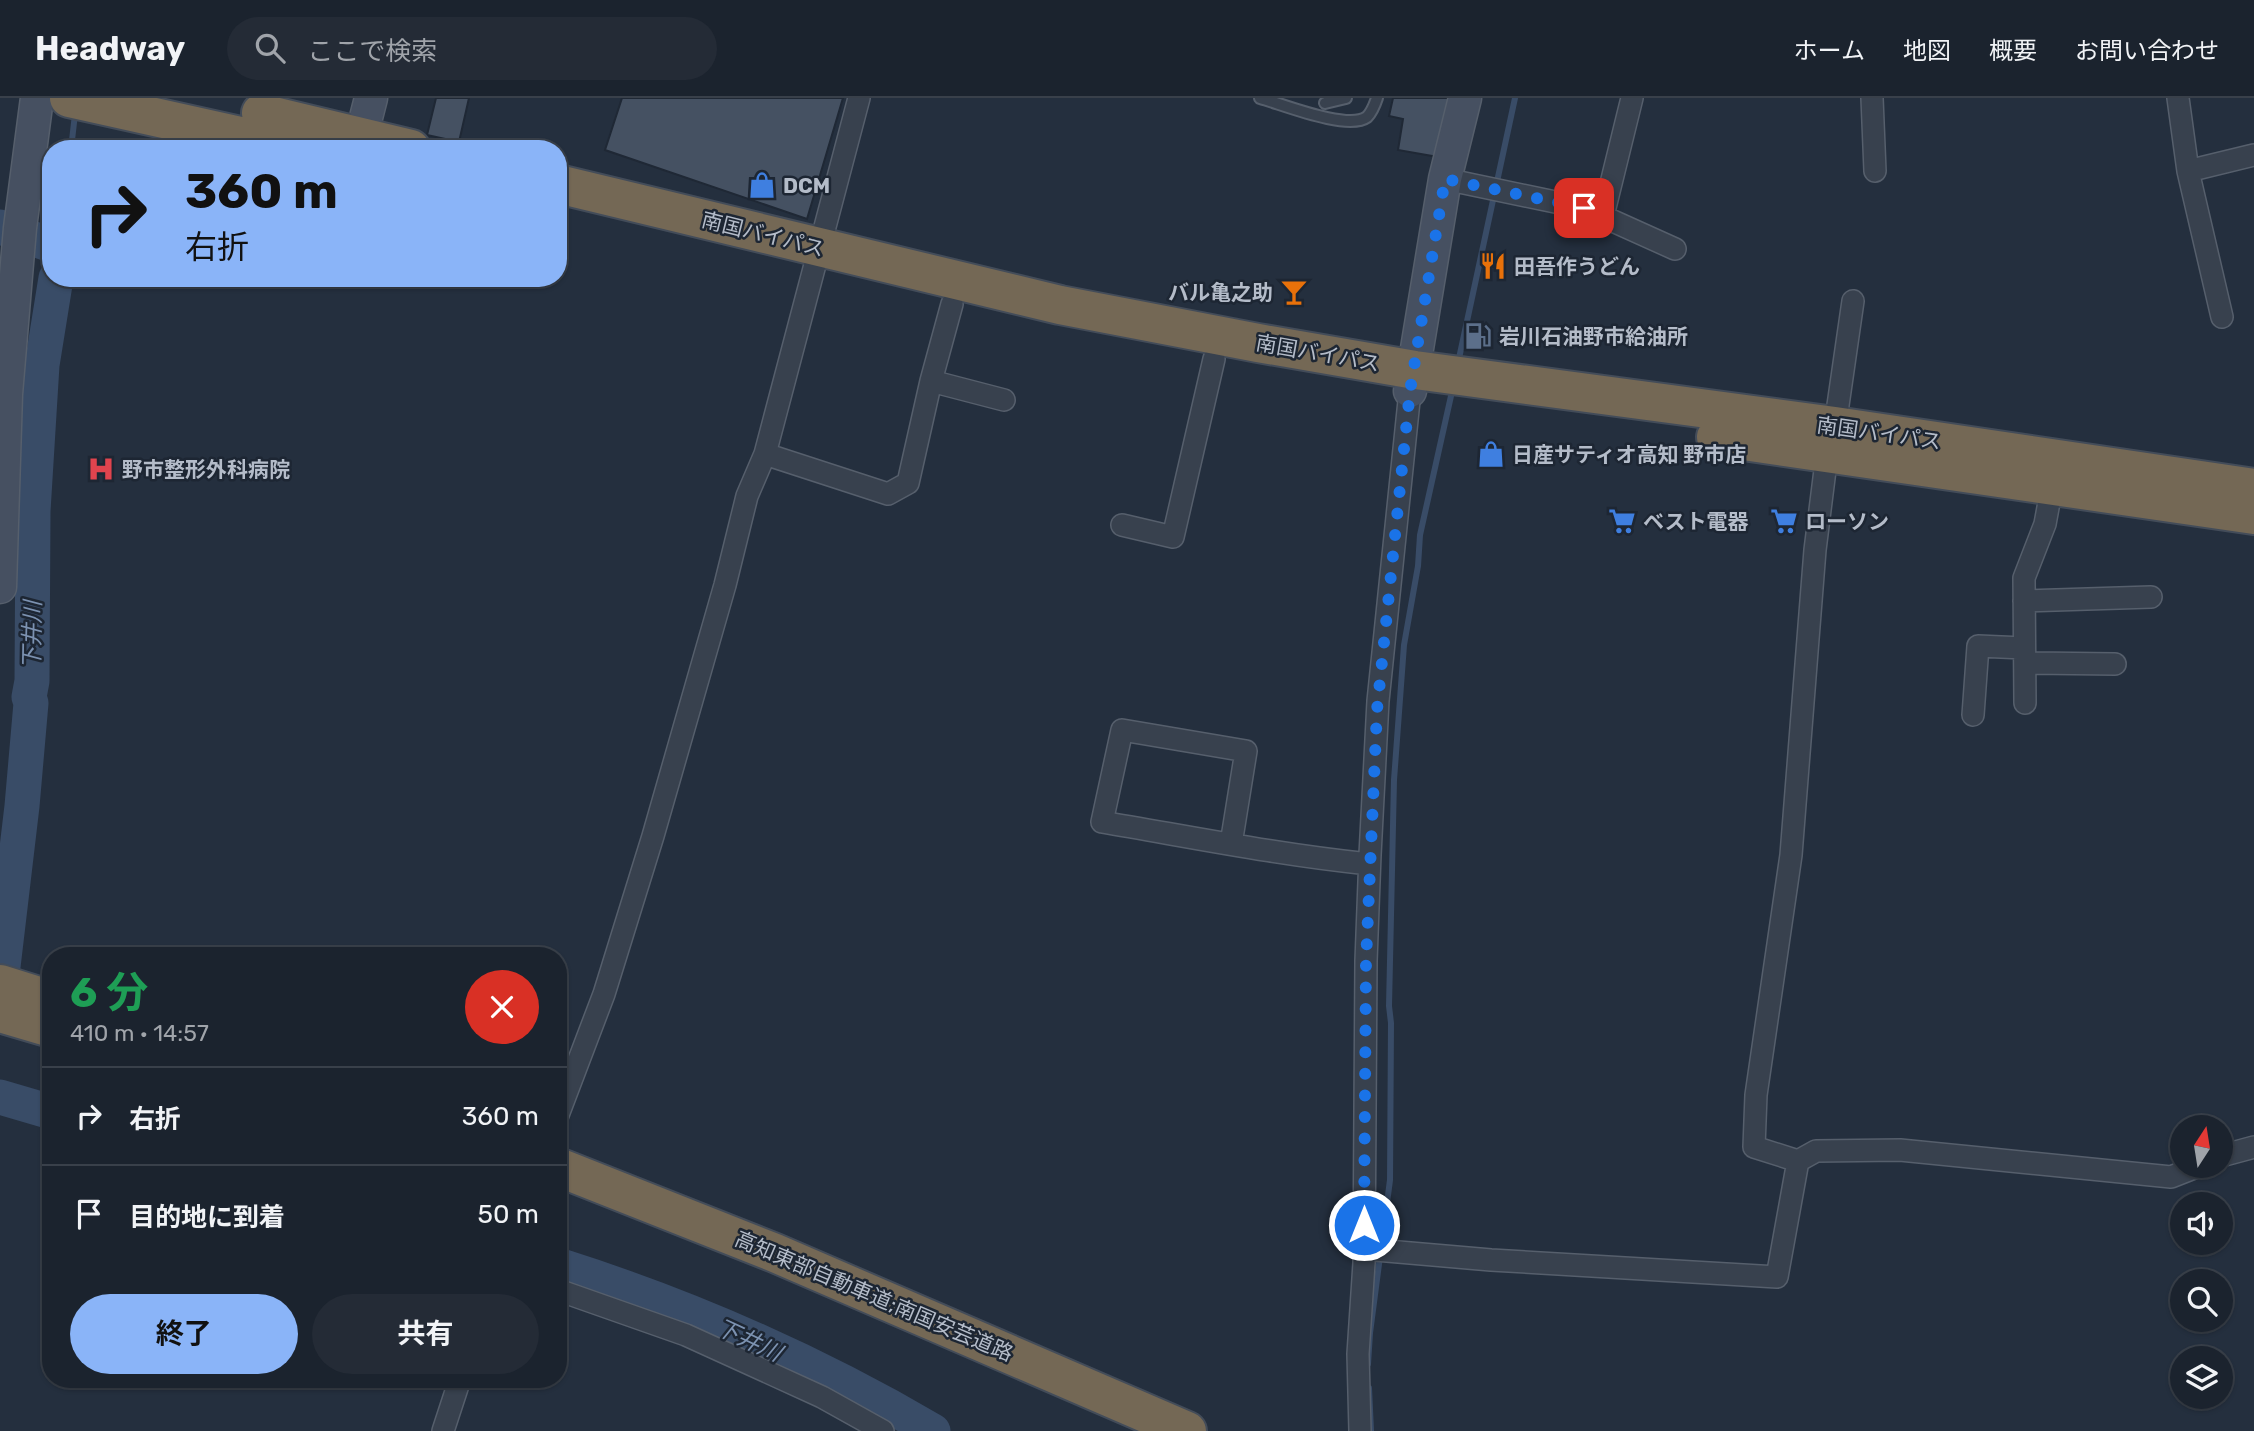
<!DOCTYPE html>
<html lang="ja">
<meta charset="utf-8">
<style>
:root{--surface:#1b232e;--page:#242b36;--text:#f1f3f6;--muted:#a0a4aa;--line:#39404a;--accent:#8ab4f8}
body{margin:0;font-family:Rubik,"Noto Sans JP",sans-serif;background:var(--page);color:var(--text);height:100vh;display:flex;flex-direction:column;font-size:26px;white-space:nowrap}
*{box-sizing:border-box;margin:0}
p{font-size:23px;color:var(--muted)}
.icon{flex:none;width:38px;height:38px;fill:none;stroke:currentColor;stroke-width:2;stroke-linecap:round;stroke-linejoin:round}
.map{position:relative;flex:1;overflow:hidden}
.drawer{position:absolute;left:42px;top:849px;width:525px;height:441px;display:flex;flex-direction:column;background:var(--surface);border-radius:28px;box-shadow:0 2px 5px #0004,0 0 0 2px var(--line)}
.drawer>*{flex:none}
.banner{position:absolute;left:42px;top:42px;width:525px;height:147px;border-radius:28px;box-shadow:0 2px 5px #0004,0 0 0 2px var(--line);background:#8ab4f8;color:#111;overflow:hidden}
.needle{width:46px;rotate:12deg}
.buttons{position:absolute;left:2170px;top:1017px;display:grid;gap:14px}
.buttons a{display:grid;place-items:center;width:63px;height:63px;border-radius:50%;background:var(--surface);box-shadow:0 2px 5px #0004,0 0 0 2px var(--line);font-size:35px}
.pin{position:absolute;display:grid;place-items:center;width:60px;height:60px;color:#fff;margin:-30px;border-radius:14px;box-shadow:0 4px 10px #0006}
.me{position:absolute;width:77px;margin:-38px;rotate:0deg;stroke-linejoin:round;filter:drop-shadow(0 0 5px #0008)}
.turn{display:flex;align-items:center;gap:24px;height:147px;padding:0 28px;font-size:32px}
.turn .icon{width:91px;height:91px;stroke-width:2.5}
.turn b{display:block;font-size:49px;line-height:60px}
.round{display:grid;place-items:center;flex:none;width:74px;height:74px;border-radius:37px;background:var(--page)}
.head{display:flex;align-items:center;justify-content:space-between;height:119px;padding:0 28px}
h1{font-size:42px;font-weight:700;line-height:52px;color:#1e9e55}
.cta{display:flex;gap:14px;margin-top:auto;padding:14px 28px}
.cta a{flex:1;height:80px;border-radius:42px;background:var(--accent);color:#111;font-size:28px;font-weight:700;line-height:80px;text-align:center}
.cta a+a{background:var(--page);color:var(--text)}
ul{padding:0;list-style:none}
li{display:flex;align-items:center;gap:21px;height:98px;padding:0 28px;border-top:2px solid var(--line)}
li div{flex:1}
li b{display:block;font-size:26px}
li em{font-style:normal}
header{display:flex;align-items:center;gap:42px;box-sizing:border-box;height:98px;padding:0 35px;background:var(--surface);border-bottom:2px solid var(--line)}
header strong{font-size:33px}
nav{display:flex;gap:38px;margin-inline-start:auto;font-size:24px}
.search{width:490px;height:63px;background:var(--page);display:flex;align-items:center;gap:18px;box-sizing:border-box;padding:0 24px;border-radius:38px;color:var(--muted);font-size:26px}
.map>svg:first-child{display:block}
.lines{fill:none;stroke-linecap:round;stroke-linejoin:round}
.stream{stroke:#394c67;stroke-width:6}
.river{stroke:#394c67;stroke-width:35}
.building{fill:#455162;stroke:#1f2835;stroke-width:2}
.lane-casing{stroke:#565f6c;stroke-width:14}
.street-casing{stroke:#565f6c;stroke-width:24}
.secondary-casing{stroke:#565f6c;stroke-width:35}
.highway-casing{stroke:#434c59;stroke-width:42}
.lane{stroke:#38414e;stroke-width:10}
.street{stroke:#38414e;stroke-width:21}
.secondary{stroke:#465061;stroke-width:32}
.highway{stroke:#746855;stroke-width:38}
.route{stroke:#1a73e8;stroke-width:12;stroke-dasharray:0 21.6}
.labels{text-anchor:middle;dominant-baseline:central;stroke-width:5;stroke-linejoin:round;paint-order:stroke}
.poi-label{font-size:21px;font-weight:bold;fill:#b4bcc9;stroke:#1d2633;text-anchor:start}
.street-label{font-size:21px;fill:#b4bcc9;stroke:#1d2633}
.water-label{font-size:23px;font-style:italic;fill:#7c92b1;stroke:#1d2633}
</style>
<header>
<strong>Headway</strong>
<div class="search"><svg class="icon" aria-label="search" viewBox="0 0 24 24"><circle cx="10" cy="10" r="6"/><path d="M15 15l6 6"/></svg>ここで検索</div>
<nav><a>ホーム</a><a>地図</a><a>概要</a><a>お問い合わせ</a></nav>
</header>
<div class="map">
<svg width="2254" height="1333" viewBox="0 0 2254 1333">
<rect width="100%" height="100%" fill="#242f3e"/>
<g class="lines">
<path class="stream" d="M71,51L75,16
M1458,265L1515,0
M1368,1266L1370,1235L1390,1082L1391,925L1389,908L1394,682L1404,547L1418,468L1420,437L1453,289
M1369,1290L1371,1333"/>
<path class="river" d="M0,129L51,147
M0,894L22,708L31,605L29,599L32,583L33,413L42,267L56,180
M0,999L51,1014
M558,1167C688,1208 815,1264 933,1333"/>
</g>
<path class="building" d="M436,0H469L459,44L427,37Z
M622,0H843L807,121L605,52Z
M1393,0H1451L1438,59L1398,52L1403,21L1389,18Z"/>
<g class="lines">
<defs>
<path id="lane" d="M1260,0C1282,6 1348,33 1367,19C1371,15 1375,6 1377,0
M1325,5L1346,0"/>
<path id="street" d="M1872,0L1875,73
M2178,0L2188,73L2222,219
M2188,73L2254,57
M1445,81L1584,110L1675,151
M1603,118L1632,0
M1853,203L1835,328L1825,372L1815,452L1791,757L1756,997L1754,1049L1798,1063L1816,1053L1900,1052L2171,1079L2199,1068
M931,283L1004,302
M765,356L888,396L908,385L931,283L952,206
M1122,427L1173,439L1214,261
M2024,503L2151,499
M2025,565L2115,566
M2025,605L2024,480L2045,426L2052,388
M1973,617L1978,548L2024,550
M1231,746L1246,653L1122,632L1102,724C1191,739 1280,757 1369,766
M558,1017L604,896L653,738L725,487L747,398L765,356L859,0
M2221,1058L2254,1049
M1364,1151L1491,1162L1777,1179L1798,1063
M558,1192L686,1237L822,1299L883,1333
M443,1333L460,1281
M1360,1333L1358,1256L1364,1165L1366,863L1370,757L1378,603L1410,293"/>
<path id="secondary" d="M358,51L371,0
M1410,293L1445,81L1465,0
M0,489L6,296L20,130L37,0"/>
<path id="highway" d="M69,0L299,51
M261,15L411,51
M558,86L1060,207L1258,245L1415,272L1835,328L2254,390
M1716,339L2254,417
M0,886L51,902
M0,915L51,930
M558,1069L775,1155L1187,1333"/>
</defs>
<use href="#lane" class="lane-casing"/>
<use href="#street" class="street-casing"/>
<use href="#secondary" class="secondary-casing"/>
<use href="#highway" class="highway-casing"/>
<use href="#lane" class="lane"/>
<use href="#street" class="street"/>
<use href="#secondary" class="secondary"/>
<use href="#highway" class="highway"/>
</g>
<g class="lines">
<path class="route" d="M1364,1127L1366,863L1377,612L1410,293L1445,81L1584,110"/>
</g>
<defs>
<symbol id="shop-bare" viewBox="-9 -9 18 18"><path d="M-5-2.5h2.3a2.7 3.5 0 0 1 5.4 0H5L5.5 6h-11ZM-1.5-2.5h3a1.5 2.3 0 0 0-3 0Z" fill="#3f7fe0" stroke="#1d2633" stroke-width="2.5" paint-order="stroke"/></symbol>
<symbol id="restaurant-bare" viewBox="-9 -9 18 18"><path d="M-5-6h1v4h1v-4h1v4h1v-4h1v5L-1.5 .5V6h-2V.5L-5-1ZM5-6V6H3V1.5H1.5Q1.5-4 5-6Z" fill="#e8710a" stroke="#1d2633" stroke-width="2.5" paint-order="stroke"/></symbol>
<symbol id="bar-bare" viewBox="-9 -9 18 18"><path d="M-6-5H6L.8 .8V4.5H3.5V6h-7V4.5H-.8V.8Z" fill="#e8710a" stroke="#1d2633" stroke-width="2.5" paint-order="stroke"/></symbol>
<symbol id="fuel-bare" viewBox="-9 -9 18 18"><path d="M-5.5-6h7V0h2V4h1.3V-2.5L3-4.5l.8-.8L6-3V5H2.5V1h-1V6h-7ZM-4.2-4.7v3.2H.2V-4.7Z" fill="#5c6f8a" stroke="#1d2633" stroke-width="2.5" paint-order="stroke"/></symbol>
<symbol id="hospital-bare" viewBox="-9 -9 18 18"><path d="M-5-5h3v3.5h4V-5h3V5h-3V1.5h-4V5h-3Z" fill="#e0444e" stroke="#1d2633" stroke-width="2.5" paint-order="stroke"/></symbol>
<symbol id="supermarket-bare" viewBox="-9 -9 18 18"><path d="M-6-5.5h2.5l.6 2H6L4.5 2H-2.5L-4.4-4H-6ZM-1.5 3.2a1.3 1.3 0 1 0 .1 0ZM3 3.2a1.3 1.3 0 1 0 .1 0Z" fill="#3f7fe0" stroke="#1d2633" stroke-width="2.5" paint-order="stroke"/></symbol>
</defs>
<g fill-rule="evenodd">
<use href="#shop-bare" x="743" y="68" width="38" height="38"/>
<use href="#restaurant-bare" x="1474" y="149" width="38" height="38"/>
<use href="#bar-bare" x="1275" y="175" width="38" height="38"/>
<use href="#fuel-bare" x="1459" y="219" width="38" height="38"/>
<use href="#shop-bare" x="1472" y="337" width="38" height="38"/>
<use href="#hospital-bare" x="82" y="352" width="38" height="38"/>
<use href="#supermarket-bare" x="1603" y="404" width="38" height="38"/>
<use href="#supermarket-bare" x="1765" y="404" width="38" height="38"/>
</g>
<g class="labels">
<g class="poi-label">
<text x="783" y="87">DCM</text>
<text x="1514" y="168">田吾作うどん</text>
<text x="1273" y="194" text-anchor="end">バル亀之助</text>
<text x="1499" y="238">岩川石油野市給油所</text>
<text x="1512" y="356">日産サティオ高知 野市店</text>
<text x="122" y="371">野市整形外科病院</text>
<text x="1643" y="423">ベスト電器</text>
<text x="1805" y="423">ローソン</text>
</g>
<g class="street-label">
<text transform="translate(763 136) rotate(14)">南国バイパス</text>
<text transform="translate(1318 255) rotate(10)">南国バイパス</text>
<text transform="translate(1879 335) rotate(8)">南国バイパス</text>
<text transform="translate(874 1198) rotate(23)">高知東部自動車道;南国安芸道路</text>
</g>
<g class="water-label">
<text transform="translate(32 537) rotate(-89)">下井川</text>
<text transform="translate(749 1242) rotate(25)">下井川</text>
</g>
</g>
</svg>
<div class="buttons">
<a><svg class="needle" viewBox="-14 -14 28 28"><path d="M0-13l5 13h-10z" fill="#e53935"/><path d="M0 13l5-13h-10z" fill="#a0a4aa"/></svg></a>
<a><svg class="icon" aria-label="sound" viewBox="0 0 24 24"><path d="M4 9h4l5-4v14l-5-4H4zM17 9q2 3 0 6"/></svg></a>
<a><svg class="icon" aria-label="search" viewBox="0 0 24 24"><circle cx="10" cy="10" r="6"/><path d="M15 15l6 6"/></svg></a>
<a><svg class="icon" aria-label="layers" viewBox="0 0 24 24"><path d="M12 4l9 5-9 5-9-5zM3 14l9 5 9-5"/></svg></a>
</div>
<div class="pin" style="left:1584px;top:110px;background:#d93025"><svg class="icon" aria-label="arrive" viewBox="0 0 24 24"><path d="M6 21V4h12l-3 4 3 4H6"/></svg></div>
<svg class="me" style="left:1364px;top:1127px" viewBox="-20 -20 40 40"><circle r="17" fill="#1a73e8" stroke="#fff" stroke-width="3"/><path d="M0-11L8 9 0 5-8 9z" fill="#fff"/></svg>
<div class="banner">
<div class="turn"><svg class="icon" aria-label="right" viewBox="0 0 24 24"><path d="M7 20v-9h11M14 6l5 5-5 5"/></svg><div><b>360 m</b>右折</div></div>
</div>
<section class="drawer">
<div class="head"><div><h1>6 分</h1><p>410 m · 14:57</p></div><a class="round" style="background:#d93025;color:#fff"><svg class="icon" aria-label="close" viewBox="0 0 24 24"><path d="M6 6l12 12M18 6L6 18"/></svg></a></div>
<ul>
<li><svg class="icon" aria-label="right" viewBox="0 0 24 24"><path d="M7 20v-9h11M14 6l5 5-5 5"/></svg><div><b>右折</b></div><em>360 m</em></li>
<li><svg class="icon" aria-label="arrive" viewBox="0 0 24 24"><path d="M6 21V4h12l-3 4 3 4H6"/></svg><div><b>目的地に到着</b></div><em>50 m</em></li>
</ul>
<div class="cta"><a>終了</a><a>共有</a></div>
</section>
</div>
